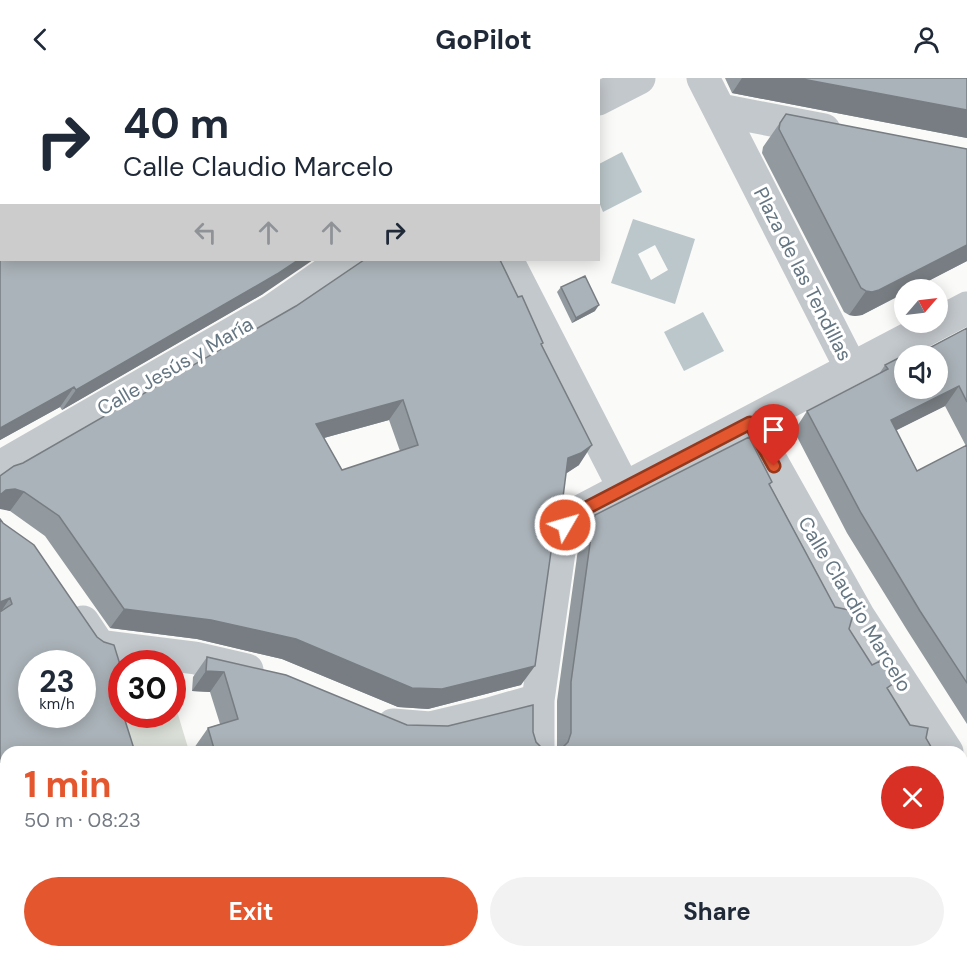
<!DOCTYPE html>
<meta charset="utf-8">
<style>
:root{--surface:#fff;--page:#f2f2f3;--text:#1f2937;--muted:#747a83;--accent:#e4572e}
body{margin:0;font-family:"DM Sans",sans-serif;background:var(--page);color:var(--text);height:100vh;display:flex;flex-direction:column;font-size:22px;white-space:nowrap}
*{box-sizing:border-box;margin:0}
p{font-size:20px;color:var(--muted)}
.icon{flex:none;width:33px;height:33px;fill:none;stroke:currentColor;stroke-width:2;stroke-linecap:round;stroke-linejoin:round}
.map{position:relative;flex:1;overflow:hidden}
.panel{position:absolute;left:0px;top:668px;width:968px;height:212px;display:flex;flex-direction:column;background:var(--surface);border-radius:18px 18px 0 0;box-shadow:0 3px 15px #0003}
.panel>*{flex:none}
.hud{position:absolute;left:0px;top:0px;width:600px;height:183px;box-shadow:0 3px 15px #0003;background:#fff;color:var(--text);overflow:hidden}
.needle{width:39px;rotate:62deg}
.tools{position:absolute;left:894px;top:201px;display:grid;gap:12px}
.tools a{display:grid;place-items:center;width:54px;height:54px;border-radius:50%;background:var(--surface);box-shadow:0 3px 15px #0003;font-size:30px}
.speed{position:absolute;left:18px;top:572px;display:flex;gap:12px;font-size:30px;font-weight:700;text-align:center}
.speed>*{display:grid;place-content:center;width:78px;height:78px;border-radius:50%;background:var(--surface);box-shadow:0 3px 15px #0003;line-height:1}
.speed small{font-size:15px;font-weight:400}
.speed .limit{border:9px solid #d22;background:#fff;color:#111}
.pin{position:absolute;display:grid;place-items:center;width:51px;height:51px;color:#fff;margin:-62px -26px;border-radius:50% 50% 50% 0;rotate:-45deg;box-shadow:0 0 6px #0007}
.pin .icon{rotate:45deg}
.me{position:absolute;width:66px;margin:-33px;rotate:52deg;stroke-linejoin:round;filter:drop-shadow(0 0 4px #0008)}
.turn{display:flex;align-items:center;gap:21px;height:126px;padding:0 24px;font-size:27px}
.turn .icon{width:78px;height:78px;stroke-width:2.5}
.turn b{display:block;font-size:42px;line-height:51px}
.lanes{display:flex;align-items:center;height:57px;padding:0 24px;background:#0003;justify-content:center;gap:30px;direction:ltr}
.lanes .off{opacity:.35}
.round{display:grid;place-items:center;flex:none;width:63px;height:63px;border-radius:32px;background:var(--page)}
.head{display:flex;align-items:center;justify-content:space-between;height:102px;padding:0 24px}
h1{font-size:36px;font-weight:700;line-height:45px;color:var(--accent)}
.primary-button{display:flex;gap:12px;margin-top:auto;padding:12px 24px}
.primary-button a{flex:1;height:69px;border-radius:36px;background:var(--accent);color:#fff;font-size:24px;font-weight:700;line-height:69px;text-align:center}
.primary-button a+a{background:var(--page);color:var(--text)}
header{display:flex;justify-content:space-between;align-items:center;height:78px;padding:0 24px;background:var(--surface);font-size:27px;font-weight:700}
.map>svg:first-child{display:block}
.green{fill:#dadfd7}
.water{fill:#bbc7cb;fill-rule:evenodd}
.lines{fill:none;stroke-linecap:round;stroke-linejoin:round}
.minor{stroke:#c3c8cc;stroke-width:33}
.wall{fill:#929a9f;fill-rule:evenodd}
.shaded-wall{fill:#777d82}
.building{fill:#aab3b9;stroke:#777d82;stroke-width:1.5;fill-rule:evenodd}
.route-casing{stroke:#94391e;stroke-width:15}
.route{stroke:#e4572e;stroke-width:10}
.labels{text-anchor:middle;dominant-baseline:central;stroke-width:6;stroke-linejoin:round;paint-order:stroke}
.street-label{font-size:20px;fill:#657683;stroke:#fff}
</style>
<header><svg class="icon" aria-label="back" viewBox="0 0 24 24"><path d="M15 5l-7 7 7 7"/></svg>GoPilot<svg class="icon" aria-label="person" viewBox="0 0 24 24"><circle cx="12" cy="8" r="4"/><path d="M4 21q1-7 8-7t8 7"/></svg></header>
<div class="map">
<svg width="967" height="878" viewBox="0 0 967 878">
<rect width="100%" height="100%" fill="#fafaf8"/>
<path class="green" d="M121,603L122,636H172L173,620L189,673H127L106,607Z"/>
<path class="water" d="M622,74L642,114L603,134L599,124V86Z
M633,141L695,161L675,226L611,205ZM655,167L668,192L651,202L638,176Z
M703,234L724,273L684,293L664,254Z"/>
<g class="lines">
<path class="minor" d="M552,0V2
M703,0L851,290
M598,21L639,0
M720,32L824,52
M507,182L624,410
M750,345L859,539L947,674
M0,389L273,232L345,182
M83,544L99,568L195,580L247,592
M393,647L430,650L489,636L538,622
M538,674V622L561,460L565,447L573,437L967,230
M962,696L967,705
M0,801L6,805"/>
</g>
<path class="wall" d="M0,0L362,1L367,0H536L535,2H2L263,216L62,332L60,329L0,362Z
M725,0H967V60L732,15Z
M786,36L967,71V183L862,237L855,238L849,237L844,234L762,75L763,69Z
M561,209L595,233L572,245L557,214Z
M296,228L542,267L579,387L566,395L521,607L428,631L398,629L282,581L197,561L110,550L45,458L10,433L1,430L23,385ZM389,342L400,373L342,392L324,360Z
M967,250V646L907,552L847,455L794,353L807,333L879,296L885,287L918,276ZM945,328L966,368L917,393L896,352Z
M772,404L770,407L835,529L910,647L926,660L934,674H195L194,670L208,650L220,646L210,614L192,613L193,599L207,579L407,647L533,654L536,664L543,671L552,673L557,672V623L579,464L582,457L595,437Z
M0,441L97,559L122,593V619L119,623L6,674V782L0,778Z
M593,873H893L902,877L908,876L907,873H962L967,878H593Z"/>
<path class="shaded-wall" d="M524,0H536L535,2H521Z
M742,0H797L967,32V60L732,15Z
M967,167V183L911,212H904V215L862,237L855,238L849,237L866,213Z
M298,182H313L263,216L62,332L76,312Z
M599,227L595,233L572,245L576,240Z
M959,308L945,328L877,362L891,342Z
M74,309L60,329L0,362V350Z
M403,322L389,342L302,366L316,346Z
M592,367L579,387L567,395L554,399L568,380Z
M15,411L24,414L10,433L0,431V417L6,412Z
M10,520L0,535V524Z
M124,531L211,542L535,588L521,607L428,631L398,629L282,581L197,561L110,550Z
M206,593L224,594L210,614L192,613Z
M122,613V619L113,631L116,615Z
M355,669L351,674H339Z
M967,756V767L962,772V761Z
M601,873H605L601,878H597Z"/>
<path class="building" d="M0,0H360L362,1L367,0H524L521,2H2V182H298L277,196L76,312L74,309L0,350Z
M797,0H967V32Z
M786,36L967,71V167L879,212L872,214L866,213L861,210L779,51L780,45Z
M364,182H500L518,219L522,218L543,265L541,266L592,367L581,375L568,380L563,419L556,438L535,588L442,611L412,610L296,561L211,542L124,531L59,438L24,414L15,411L6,412L0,417V398L14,388L23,385L296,228ZM403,322L418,367L342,392L316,346Z
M585,198L599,227L576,240L561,209Z
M967,250V324L959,308L891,342L917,393L967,367V605L920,533L861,435L807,333L888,291L885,287L916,271L918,276ZM904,278H938V310H904Z
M749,359L772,404L769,406L835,529L854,533L849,551L872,587L880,583L894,605L887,610L910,647L928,650L926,660L934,674H356L355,669L339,674H215L208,650L238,641L224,594L206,593L207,579L286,597L407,647L448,648L533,627V654L536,664L543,671L552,673L561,671L568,664L571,655V604L593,444L595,437Z
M0,441L3,445L34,467L97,559L104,564L114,567L122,593V613L116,615L122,631V636H123L135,674H6V753L0,749V534L12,526L10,520L0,524ZM32,585H82V636H32Z
M962,716L967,725V756L962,761Z
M962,783L967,788V878H610V873H893L902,877L910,876L914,873H962Z
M0,805L6,809V873H120L126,876L128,873L138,877L148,874L150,873H578L581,875L572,878H0Z"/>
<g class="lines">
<defs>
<path id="route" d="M565,447L573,437L750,345L774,388"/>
</defs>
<use href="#route" class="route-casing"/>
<use href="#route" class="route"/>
</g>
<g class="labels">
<g class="street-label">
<text transform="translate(803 196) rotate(63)">Plaza de las Tendillas</text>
<text transform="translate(175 288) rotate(-30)">Calle Jesús y María</text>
<text transform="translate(855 526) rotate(59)">Calle Claudio Marcelo</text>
</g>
</g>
</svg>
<div class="tools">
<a><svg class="needle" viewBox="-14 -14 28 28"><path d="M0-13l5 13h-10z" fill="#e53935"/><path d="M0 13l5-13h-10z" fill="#747a83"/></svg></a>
<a><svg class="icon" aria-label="sound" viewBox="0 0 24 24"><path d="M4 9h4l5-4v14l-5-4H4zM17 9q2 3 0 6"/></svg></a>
</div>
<div class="speed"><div>23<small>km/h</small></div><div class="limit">30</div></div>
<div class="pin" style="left:774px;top:388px;background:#d93025"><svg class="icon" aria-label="arrive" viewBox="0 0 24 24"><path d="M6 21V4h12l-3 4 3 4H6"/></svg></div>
<svg class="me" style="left:565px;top:447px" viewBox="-20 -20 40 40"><circle r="17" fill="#e4572e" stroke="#fff" stroke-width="3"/><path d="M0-11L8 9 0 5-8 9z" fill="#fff"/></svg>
<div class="hud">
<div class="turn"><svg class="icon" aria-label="right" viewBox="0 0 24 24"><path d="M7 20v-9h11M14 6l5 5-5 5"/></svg><div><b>40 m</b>Calle Claudio Marcelo</div></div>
<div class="lanes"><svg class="icon off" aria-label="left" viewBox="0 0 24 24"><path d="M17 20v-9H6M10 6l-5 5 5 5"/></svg><svg class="icon off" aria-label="ahead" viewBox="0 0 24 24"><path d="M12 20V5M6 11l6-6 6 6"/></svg><svg class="icon off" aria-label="ahead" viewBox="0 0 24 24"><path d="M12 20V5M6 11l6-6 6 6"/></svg><svg class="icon" aria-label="right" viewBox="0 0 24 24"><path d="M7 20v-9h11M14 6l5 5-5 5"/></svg></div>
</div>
<section class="panel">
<div class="head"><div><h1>1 min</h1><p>50 m · 08:23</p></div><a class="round" style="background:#d93025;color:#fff"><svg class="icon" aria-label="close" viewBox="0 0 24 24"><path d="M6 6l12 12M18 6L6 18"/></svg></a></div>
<div class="primary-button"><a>Exit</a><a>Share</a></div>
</section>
</div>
